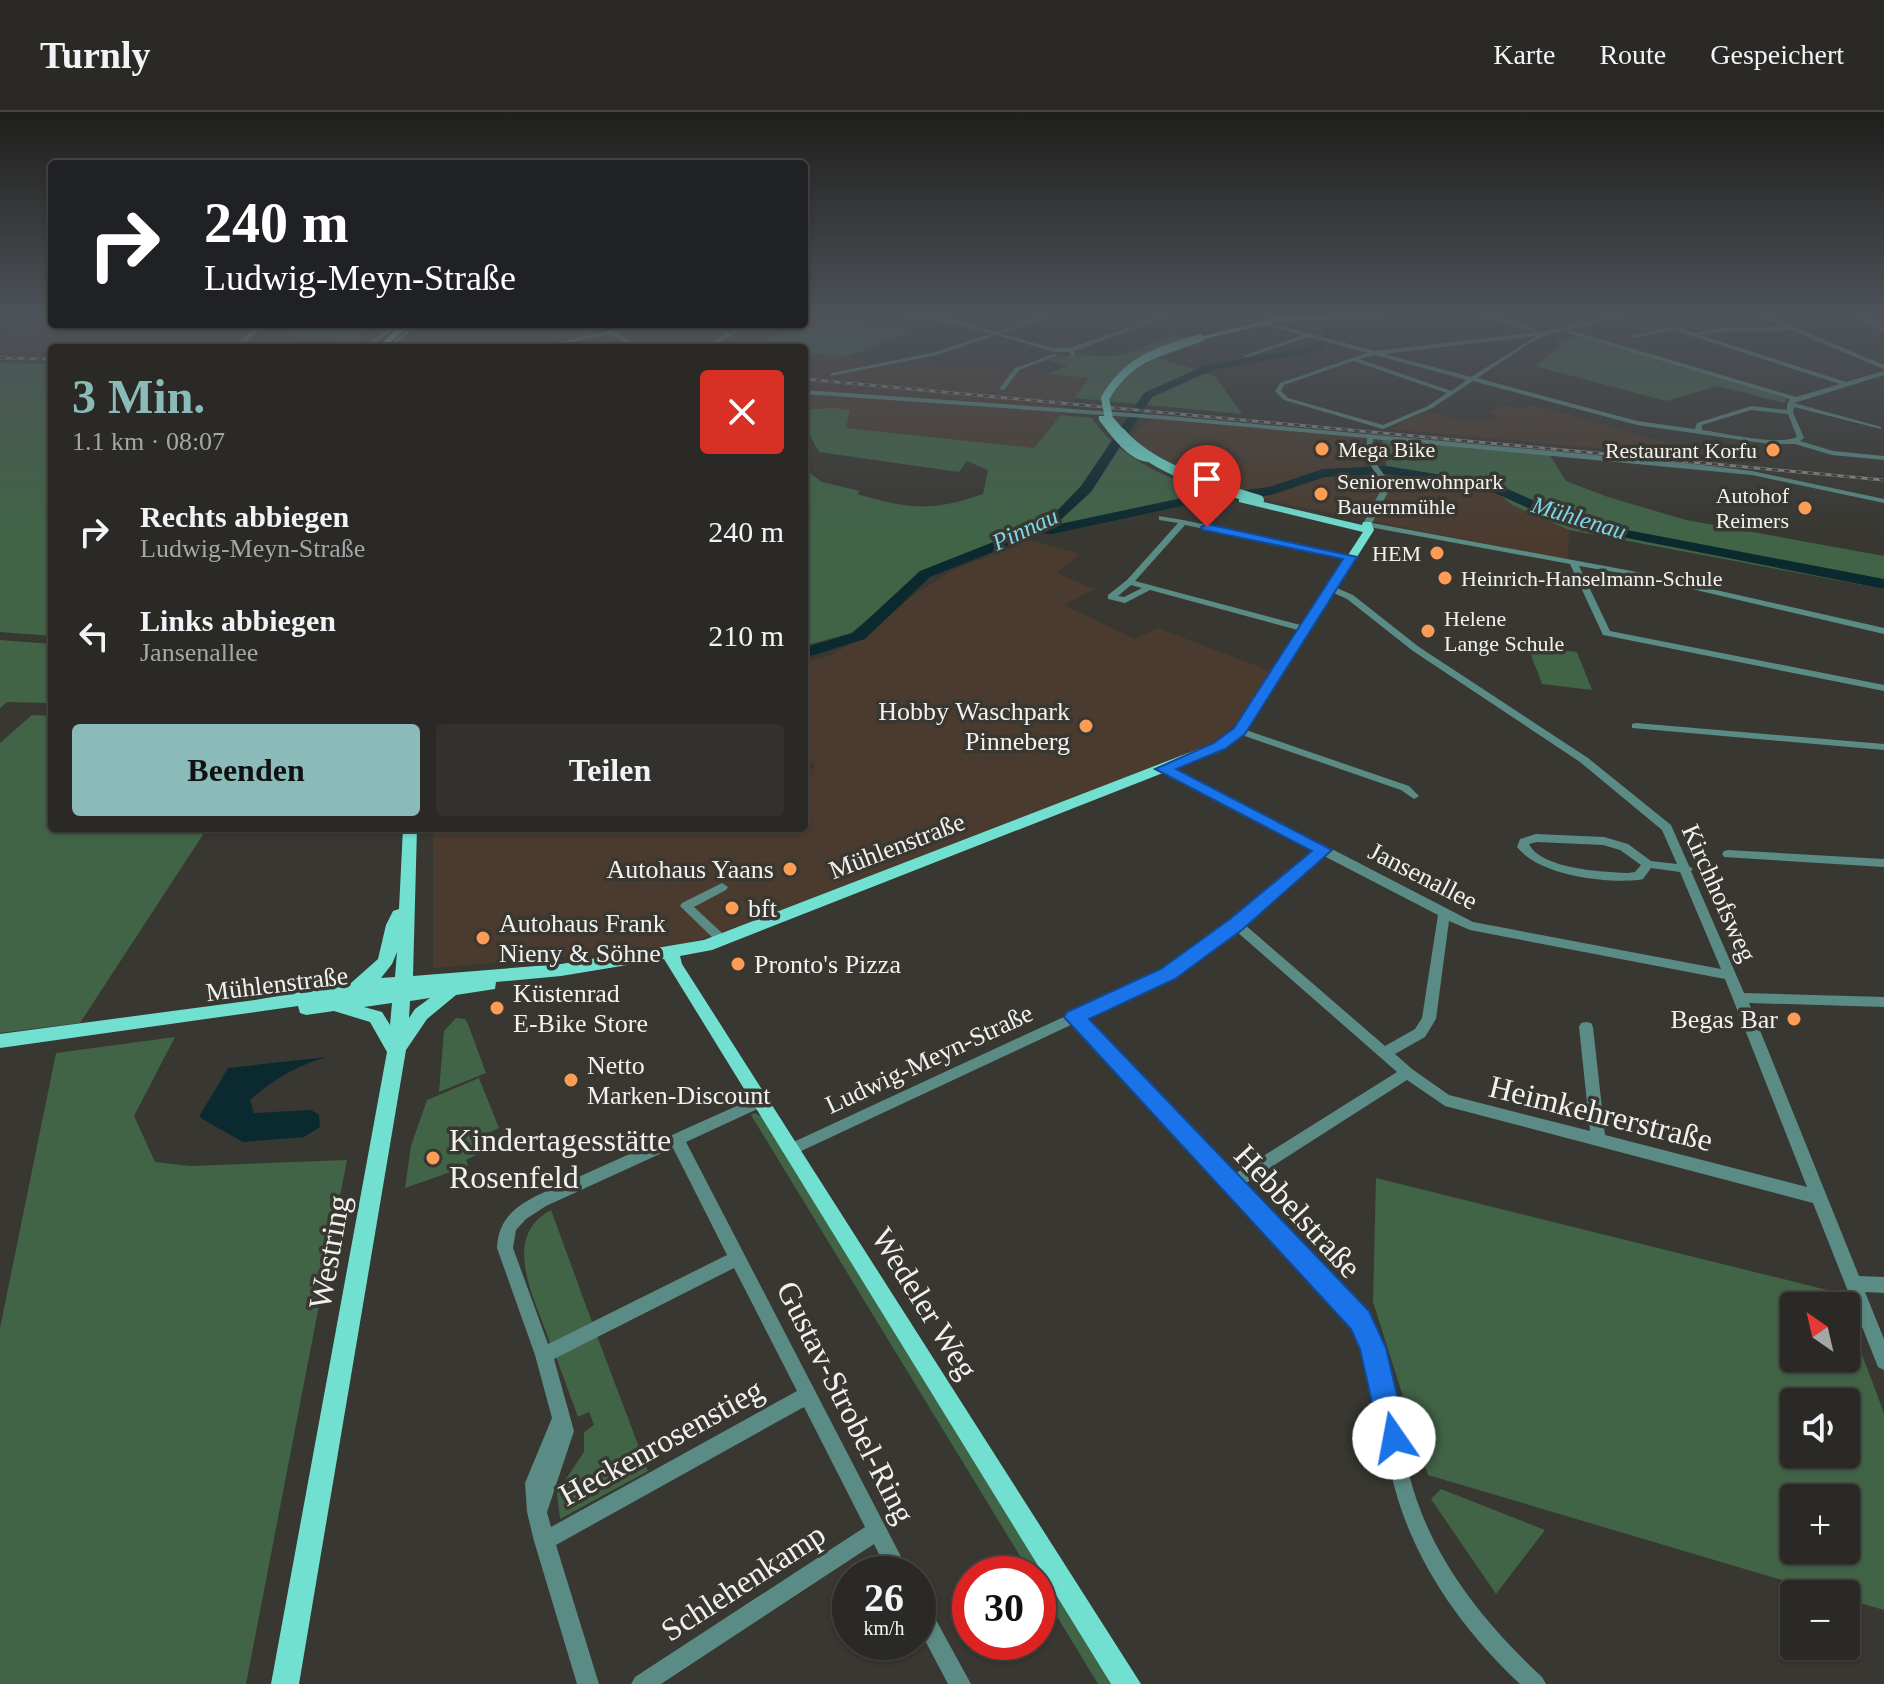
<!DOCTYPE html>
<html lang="de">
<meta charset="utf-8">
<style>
:root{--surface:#2a2925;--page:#32312d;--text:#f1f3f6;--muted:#a5a6a7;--line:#464542;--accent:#8bbbb9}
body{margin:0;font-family:"Times New Roman",serif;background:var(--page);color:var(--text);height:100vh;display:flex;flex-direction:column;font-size:30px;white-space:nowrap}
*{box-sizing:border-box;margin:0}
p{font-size:26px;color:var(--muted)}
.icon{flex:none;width:44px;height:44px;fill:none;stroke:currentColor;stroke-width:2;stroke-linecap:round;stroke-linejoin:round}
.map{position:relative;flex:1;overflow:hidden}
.drawer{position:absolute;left:48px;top:232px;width:760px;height:488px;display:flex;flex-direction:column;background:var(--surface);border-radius:8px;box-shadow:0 2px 6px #0004,0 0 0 2px var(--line)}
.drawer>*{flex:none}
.banner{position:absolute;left:48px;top:48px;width:760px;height:168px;border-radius:8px;box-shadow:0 2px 6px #0004,0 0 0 2px var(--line);background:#202124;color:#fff;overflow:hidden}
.needle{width:52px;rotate:326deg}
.buttons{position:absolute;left:1780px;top:1180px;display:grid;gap:16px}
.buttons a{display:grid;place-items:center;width:80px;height:80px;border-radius:8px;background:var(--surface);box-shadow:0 2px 6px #0004,0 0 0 2px var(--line);font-size:40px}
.speed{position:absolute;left:832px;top:1444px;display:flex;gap:16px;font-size:40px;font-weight:700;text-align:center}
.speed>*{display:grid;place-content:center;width:104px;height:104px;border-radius:50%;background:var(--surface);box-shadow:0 2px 6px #0004,0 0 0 2px var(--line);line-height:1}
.speed small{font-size:20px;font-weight:400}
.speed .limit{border:12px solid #d22;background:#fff;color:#111}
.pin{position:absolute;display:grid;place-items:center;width:68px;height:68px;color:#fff;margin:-82px -34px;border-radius:50% 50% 50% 0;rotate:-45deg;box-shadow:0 0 8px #0007}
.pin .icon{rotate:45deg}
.me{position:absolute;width:88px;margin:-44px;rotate:348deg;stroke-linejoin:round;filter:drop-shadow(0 0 6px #0008)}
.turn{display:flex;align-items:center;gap:28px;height:168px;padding:0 24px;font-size:36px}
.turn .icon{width:104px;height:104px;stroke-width:2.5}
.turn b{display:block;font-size:56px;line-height:68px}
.round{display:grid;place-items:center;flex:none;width:84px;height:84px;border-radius:8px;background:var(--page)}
.headline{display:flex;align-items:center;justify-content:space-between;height:136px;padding:0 24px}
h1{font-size:48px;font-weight:700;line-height:60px;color:var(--accent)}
.primary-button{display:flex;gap:16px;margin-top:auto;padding:16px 24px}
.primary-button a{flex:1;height:92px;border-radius:8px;background:var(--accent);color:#111;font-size:32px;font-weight:700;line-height:92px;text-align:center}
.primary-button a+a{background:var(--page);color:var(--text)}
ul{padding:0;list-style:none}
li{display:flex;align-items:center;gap:24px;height:104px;padding:0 24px}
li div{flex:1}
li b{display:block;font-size:30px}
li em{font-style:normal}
header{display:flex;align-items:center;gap:48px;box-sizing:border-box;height:112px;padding:0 40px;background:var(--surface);border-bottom:2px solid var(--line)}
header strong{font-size:38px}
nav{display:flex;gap:44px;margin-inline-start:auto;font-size:28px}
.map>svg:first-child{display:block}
.industrial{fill:#4b3b2f}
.green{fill:#416447;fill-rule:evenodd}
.water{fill:#0b2a2f}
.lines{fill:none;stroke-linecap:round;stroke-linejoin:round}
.river{fill:#0b2a2f;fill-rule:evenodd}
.minor{fill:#5a8b84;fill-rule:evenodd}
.major{fill:#72e0d1;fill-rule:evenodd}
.rail-casing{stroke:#8c8b86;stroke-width:3}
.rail{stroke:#383731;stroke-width:2;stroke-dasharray:6;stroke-linecap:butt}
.major-bridge-far1{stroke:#72e0d1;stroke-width:8}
.major-bridge{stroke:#72e0d1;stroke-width:10}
.route{fill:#1a73e8;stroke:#114b97;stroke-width:2}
.poi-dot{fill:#fd9d55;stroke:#383731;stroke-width:3}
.labels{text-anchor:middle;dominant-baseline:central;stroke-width:7;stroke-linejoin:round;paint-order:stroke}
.far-poi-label{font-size:22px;fill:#f2f1ed;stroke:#383731;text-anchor:start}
.far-water-label{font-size:24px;font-style:italic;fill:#7ad8e8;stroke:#383731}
.poi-label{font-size:26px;fill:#f2f1ed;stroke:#383731;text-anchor:start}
.street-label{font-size:26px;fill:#f2f1ed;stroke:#383731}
.near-street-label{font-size:32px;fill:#f2f1ed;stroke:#383731}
.near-poi-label{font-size:32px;fill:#f2f1ed;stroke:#383731;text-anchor:start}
</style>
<header>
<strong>Turnly</strong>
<nav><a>Karte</a><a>Route</a><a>Gespeichert</a></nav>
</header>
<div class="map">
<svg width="1884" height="1572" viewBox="0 0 1884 1572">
<rect width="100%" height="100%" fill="#383731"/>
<path class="industrial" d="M110,212H390L357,236H52V240L0,239V227L24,214Z
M422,212H636L527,236H397Z
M810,241L890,252L914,247L937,255L950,253L1090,266L1035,336L846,316L850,298H804V247Z
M1502,293L1523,298L1533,293L1671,332L1724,342L1730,348L1389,317L1425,299L1464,309L1494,308L1497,302L1490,300Z
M1153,305L1363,324L1361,346L1371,360L1445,366L1491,375L1512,393L1569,418L1568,448L1281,391L1193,364L1129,327Z
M1030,428L1080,442L1056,461L1095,477L1064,493L1135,527L1158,516L1270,559L1238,609L1222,625L1206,634L721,821L689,831L601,842L433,856V716H804V662L816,654L804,644V549L829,544L862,526L911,485L951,459Z"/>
<path class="green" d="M818,209L896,214L912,219L846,245L810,241L804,247V236H747C771,223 794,221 818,209Z
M318,212H368L365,218L353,223L361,225L355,228L282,223L303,221Z
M1172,223L1201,230L1159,246L1215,264L1242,302L1074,286L1089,266L1048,262L1068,254L1049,248C1071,240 1089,245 1111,244C1130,244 1154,230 1172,223Z
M1579,224L1787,286L1784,291L1718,274L1666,289L1535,254L1561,233L1554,230Z
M0,251L52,252V524L0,520Z
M833,296L850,298L846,316L1034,336L1061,303L1092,306C1122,351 1176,369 1226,386L1182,390L1052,418L1039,417L1069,395L1037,413L929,458L851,521L804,534V357L822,370L860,379L857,382C909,397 931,400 983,382L988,358L967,349L959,360L819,340L804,313V298Z
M1382,326L1550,343L1566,369L1608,385L1686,408L1884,444V477L1569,418L1512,393L1491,375L1387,358Z
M0,528L52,532V591L7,590L0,596Z
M1528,535L1577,540L1592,578L1542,572Z
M32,603L52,604V716H188L204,721L80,911L0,921V631Z
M456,906L465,907L468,912L486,961L439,980L444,919Z
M175,925L134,1004L155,1050L190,1054L347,1048L246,1572H0V1216L56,941Z
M479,966L499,1016L475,1027L480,1041L466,1048L468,1054L405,1076L411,1034L427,988Z
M755,1001L762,1005L1111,1572H1098L1038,1473V1462H1031L751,1003Z
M1376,1066L1839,1181L1844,1194H1794V1246H1846V1200L1884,1301V1498L1846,1487V1482H1829L1428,1363L1373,1190ZM1794,1290H1846V1342H1794ZM1794,1386H1846V1438H1794Z
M551,1098L592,1210L550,1231C536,1188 499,1126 551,1098Z
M597,1224L648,1359L560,1407L557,1380L584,1340V1320L594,1313L589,1300L578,1305L556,1245Z
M1441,1377L1545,1418L1496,1482L1431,1387Z"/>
<path class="water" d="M327,945C296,954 274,967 250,988L254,1001L311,998L319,1003L320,1015L304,1025L243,1030L199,1005L228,956Z"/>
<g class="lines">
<path class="river" d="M1331,204H1341L1329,232L1320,239L1213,258L1152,285L1091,380L1055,413L1182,386L1269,375L1323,357L1387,354L1496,372L1567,403L1627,418L1884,467V477L1627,426L1557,409L1488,378L1387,362L1325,365L1271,383L1182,394L1052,422L1041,421L930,465L865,527L804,546V536L853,521L920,459L1034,414L1056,400L1081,374L1144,281L1206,253L1313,234L1320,230Z"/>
<path class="minor" d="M903,204H920L958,209L996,220L1043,204H1051L1001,222L1054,236H1070L1159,205L1164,206L1074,239L1075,243L1072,245L1069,240H1054L996,223L937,243L830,264L832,261L936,240L990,222L958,213Z
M1482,204H1491L1538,218L1535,220Z
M1615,204H1626L1549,222L1530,231L1477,266L1637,309L1695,317L1697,311L1751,294L1787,298V292L1790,287L1567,221L1569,218L1796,285L1840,272L1673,218L1635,226L1632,224L1673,214L1695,221L1729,215H1785L1761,204H1768L1884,253V257L1788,217L1786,219H1729L1700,223L1846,270L1884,259V263L1794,291L1881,315V317L1794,295L1793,300L1804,326L1800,329L1833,339L1884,344V348L1832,343L1795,332H1770L1637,313L1473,269L1432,296L1383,317L1284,288L1275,279L1280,271L1367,241L1308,225L1248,245L1243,244L1303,223L1257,211L1259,208L1376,239L1547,219ZM1537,224L1471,265L1384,242ZM1375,243L1467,268L1451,279L1359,247ZM1353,249L1447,281L1428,294L1383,313L1288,286L1281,279L1284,273ZM1751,298L1788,302L1797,325C1778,334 1724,321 1702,318V313Z
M1854,204H1861L1884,216V220Z
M262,212H268L237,236H230Z
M395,212H401L368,236H361Z
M413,212H419L392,236H386Z
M637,212H647L614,220L635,231L663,236L632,234L609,222L544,236H534Z
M745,212H752L708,236H701Z
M1054,242L1059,243L1019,258L1004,278L999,277L1015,256Z
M804,278L1158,303L1694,352L1752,359L1884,387V391L1752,363L1373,327L1372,346L1387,367L1389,378L1372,411L1632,459L1884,516V522L1632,463L1579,454L1610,519L1884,573V579L1603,523L1570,452L1364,414L1363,412L1381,378L1379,367L1366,346L1367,326L1158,307L804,282Z
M1159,404L1183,408L1351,443L1355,445L1351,447L1185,413L1135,469L1308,515L1309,517L1305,520L1150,478L1125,491L1108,487V483L1127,468L1178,411L1159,408ZM1131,473L1142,476L1124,485L1118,484Z
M1330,473L1353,483L1419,535L1588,646L1671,713L1689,754L1693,757L1691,759L1744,881L1884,885V895L1749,891L1859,1164L1884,1165V1181L1865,1180L1884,1227V1258L1878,1255L1813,1091L1445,994L1407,968L1243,1073L1366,1202C1394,1256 1395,1305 1409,1362C1429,1443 1482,1509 1542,1565L1546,1572H1520C1459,1515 1409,1443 1391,1361C1379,1311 1378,1260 1354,1214L1073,912L797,1041L792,1043L787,1041L785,1037L787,1033L1163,859L1232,809L1315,739L1159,659L1158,657L1163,654L1328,735L1473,810L1721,857L1680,760L1651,756L1643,767L1639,768C1604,771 1540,764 1517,735L1520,727L1536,722L1604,725L1628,732L1651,749L1677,752L1662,718L1580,650L1413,539L1347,487L1327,478L1326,476ZM1537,730L1603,733L1620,738L1641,753L1635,760L1628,761C1603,760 1541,757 1529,732ZM1324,744L1438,803L1422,906L1415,917L1385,934L1244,812ZM1449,809L1470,818L1725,867L1807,1075L1605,1023L1593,915L1591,911L1586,910L1581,911L1579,915L1590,1019L1449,983L1412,957L1395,942L1425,925L1436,907ZM1236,819L1397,960L1233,1063L1085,907L1173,865Z
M1636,611L1884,632V638L1632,616V612Z
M1240,616L1409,674L1419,684L1414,687L1401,678L1236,621V617Z
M1728,738L1884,747V755L1724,745L1722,742L1724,739Z
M722,771L728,775L726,778L694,795L722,821L724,824L718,828L714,827L680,794L682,791Z
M761,983L766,985L768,989L766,993L686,1030L910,1462H889L874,1432L661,1572H631L635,1565L865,1415L804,1295L556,1433L599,1572H577L534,1429L527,1400L525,1371L552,1306L535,1243L497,1136C498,1109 513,1096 536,1084ZM673,1036L727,1143L548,1232L513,1136L516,1118L526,1107L546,1094ZM734,1156L797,1279L551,1415L547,1400L574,1319L554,1247Z
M918,1485L925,1488L971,1572H948L918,1515Z"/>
<path class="major" d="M1396,204L1275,210L1200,228L1196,226L1275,206Z
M403,212H411L384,236H376Z
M1099,304H1105L1127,330L1150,346V350C1129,350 1111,323 1099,308Z
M1242,385L1362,413L1363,410H1371L1374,418L1245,622L1224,637L712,838L680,844L682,852L1141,1572H1111L664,847L561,864L496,870L495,877L456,883L427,907L406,938L299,1572H271L387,940L370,910L334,899L306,903L300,901L298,894L0,936V922L255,888L351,871L378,847L386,813L393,799L399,797L403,716H417L413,864L561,852L704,828L1214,631L1235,616L1363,420L1239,390V386ZM397,840L395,865L381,866L392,852ZM430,886L415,897L409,906L410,889ZM392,891L390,913L382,900L364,895Z"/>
<defs>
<path id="rail" d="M0,246L52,247
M804,267L1884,368"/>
</defs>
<use href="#rail" class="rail-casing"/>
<use href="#rail" class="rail"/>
<path class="major-bridge-far1" d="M1123,323L1109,307L1105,286C1129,246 1157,240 1200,226"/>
<path class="major-bridge" d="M1121,321C1153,358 1214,374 1259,388"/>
</g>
<linearGradient id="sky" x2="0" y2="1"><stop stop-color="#1f1e1b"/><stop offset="0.48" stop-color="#4d535a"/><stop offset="1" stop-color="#4d535a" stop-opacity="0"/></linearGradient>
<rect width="1884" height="424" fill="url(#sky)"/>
<path class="route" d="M1207,412L1357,445L1245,622L1225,637L1176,657L1332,738L1243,817L1175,867L1089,907L1369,1199L1386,1236L1407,1326L1403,1336L1394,1340L1384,1336L1380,1326L1360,1237L1351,1217L1064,905L1067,900L1161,857L1230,807L1312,739L1155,657L1214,631L1234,616L1343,447L1203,418L1201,415Z"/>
<g class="poi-dot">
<circle cx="1322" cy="337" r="8"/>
<circle cx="1773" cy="338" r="8"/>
<circle cx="1321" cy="382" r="8"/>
<circle cx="1805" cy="396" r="8"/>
<circle cx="1437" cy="441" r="8"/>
<circle cx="1445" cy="466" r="8"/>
<circle cx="1428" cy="519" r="8"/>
<circle cx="1086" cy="614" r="8"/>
<circle cx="790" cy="757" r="8"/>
<circle cx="732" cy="796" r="8"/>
<circle cx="483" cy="826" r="8"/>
<circle cx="738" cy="852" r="8"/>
<circle cx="497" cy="896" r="8"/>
<circle cx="1794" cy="907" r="8"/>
<circle cx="571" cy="968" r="8"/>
<circle cx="433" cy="1046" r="8"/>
</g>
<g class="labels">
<g class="far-poi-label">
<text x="1338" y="337">Mega Bike</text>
<text x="1757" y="338" text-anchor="end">Restaurant Korfu</text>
<text x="1337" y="369">Seniorenwohnpark<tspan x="1337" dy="25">Bauernmühle</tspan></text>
<text x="1789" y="383" text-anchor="end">Autohof<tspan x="1789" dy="25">Reimers</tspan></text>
<text x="1421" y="441" text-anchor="end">HEM</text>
<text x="1461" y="466">Heinrich-Hanselmann-Schule</text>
<text x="1444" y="506">Helene<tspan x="1444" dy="25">Lange Schule</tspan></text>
</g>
<g class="far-water-label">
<text transform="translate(1579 406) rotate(17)">Mühlenau</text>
<text transform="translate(1025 417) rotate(-25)">Pinnau</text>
</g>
<g class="poi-label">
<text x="1070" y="599" text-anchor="end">Hobby Waschpark<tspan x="1070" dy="30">Pinneberg</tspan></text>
<text x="774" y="757" text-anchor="end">Autohaus Yaans</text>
<text x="748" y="796">bft</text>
<text x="499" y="811">Autohaus Frank<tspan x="499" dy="30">Nieny &amp; Söhne</tspan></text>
<text x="754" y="852">Pronto's Pizza</text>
<text x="513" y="881">Küstenrad<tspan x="513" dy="30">E-Bike Store</tspan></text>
<text x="1778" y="907" text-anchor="end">Begas Bar</text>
<text x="587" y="953">Netto<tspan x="587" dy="30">Marken-Discount</tspan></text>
</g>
<g class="street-label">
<text transform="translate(897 734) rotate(-21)">Mühlenstraße</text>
<text transform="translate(1423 764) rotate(27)">Jansenallee</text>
<text transform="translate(1719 781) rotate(66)">Kirchhofsweg</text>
<text transform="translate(277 872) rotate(-7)">Mühlenstraße</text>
<text transform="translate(929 947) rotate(-25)">Ludwig-Meyn-Straße</text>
</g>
<g class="near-street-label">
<text transform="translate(1601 1001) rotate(14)">Heimkehrerstraße</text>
<text transform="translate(1298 1099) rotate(47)">Hebbelstraße</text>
<text transform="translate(329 1140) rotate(-80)">Westring</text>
<text transform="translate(925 1191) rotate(58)">Wedeler Weg</text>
<text transform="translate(846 1290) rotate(63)">Gustav-Strobel-Ring</text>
<text transform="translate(661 1330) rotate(-29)">Heckenrosenstieg</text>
<text transform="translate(743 1470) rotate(-33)">Schlehenkamp</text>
</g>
<g class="near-poi-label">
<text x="449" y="1028">Kindertagesstätte<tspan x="449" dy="37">Rosenfeld</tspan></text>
</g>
</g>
</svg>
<div class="buttons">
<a><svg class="needle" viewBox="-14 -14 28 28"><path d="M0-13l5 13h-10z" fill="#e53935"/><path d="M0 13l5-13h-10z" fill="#a5a6a7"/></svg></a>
<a><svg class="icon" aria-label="sound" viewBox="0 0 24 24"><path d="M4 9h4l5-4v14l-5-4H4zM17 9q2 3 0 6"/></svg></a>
<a>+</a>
<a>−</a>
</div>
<div class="speed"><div>26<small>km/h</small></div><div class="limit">30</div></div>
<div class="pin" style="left:1207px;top:415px;background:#d93025"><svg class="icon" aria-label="arrive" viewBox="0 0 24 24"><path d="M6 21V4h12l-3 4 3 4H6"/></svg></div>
<svg class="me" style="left:1394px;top:1326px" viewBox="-20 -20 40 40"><circle r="19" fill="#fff"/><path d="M0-13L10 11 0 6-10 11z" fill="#1a73e8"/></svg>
<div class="banner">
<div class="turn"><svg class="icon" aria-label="right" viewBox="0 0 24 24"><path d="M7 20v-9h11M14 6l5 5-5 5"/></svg><div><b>240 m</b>Ludwig-Meyn-Straße</div></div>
</div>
<section class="drawer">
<div class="headline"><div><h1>3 Min.</h1><p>1.1 km · 08:07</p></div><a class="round" style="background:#d93025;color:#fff"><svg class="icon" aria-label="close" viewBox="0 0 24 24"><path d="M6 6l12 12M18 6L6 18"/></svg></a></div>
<ul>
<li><svg class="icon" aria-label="right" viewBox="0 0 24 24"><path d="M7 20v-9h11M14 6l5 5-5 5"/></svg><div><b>Rechts abbiegen</b><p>Ludwig-Meyn-Straße</p></div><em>240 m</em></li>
<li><svg class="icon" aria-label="left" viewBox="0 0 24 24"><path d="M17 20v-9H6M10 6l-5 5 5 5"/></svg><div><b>Links abbiegen</b><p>Jansenallee</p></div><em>210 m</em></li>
</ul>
<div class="primary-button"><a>Beenden</a><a>Teilen</a></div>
</section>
</div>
